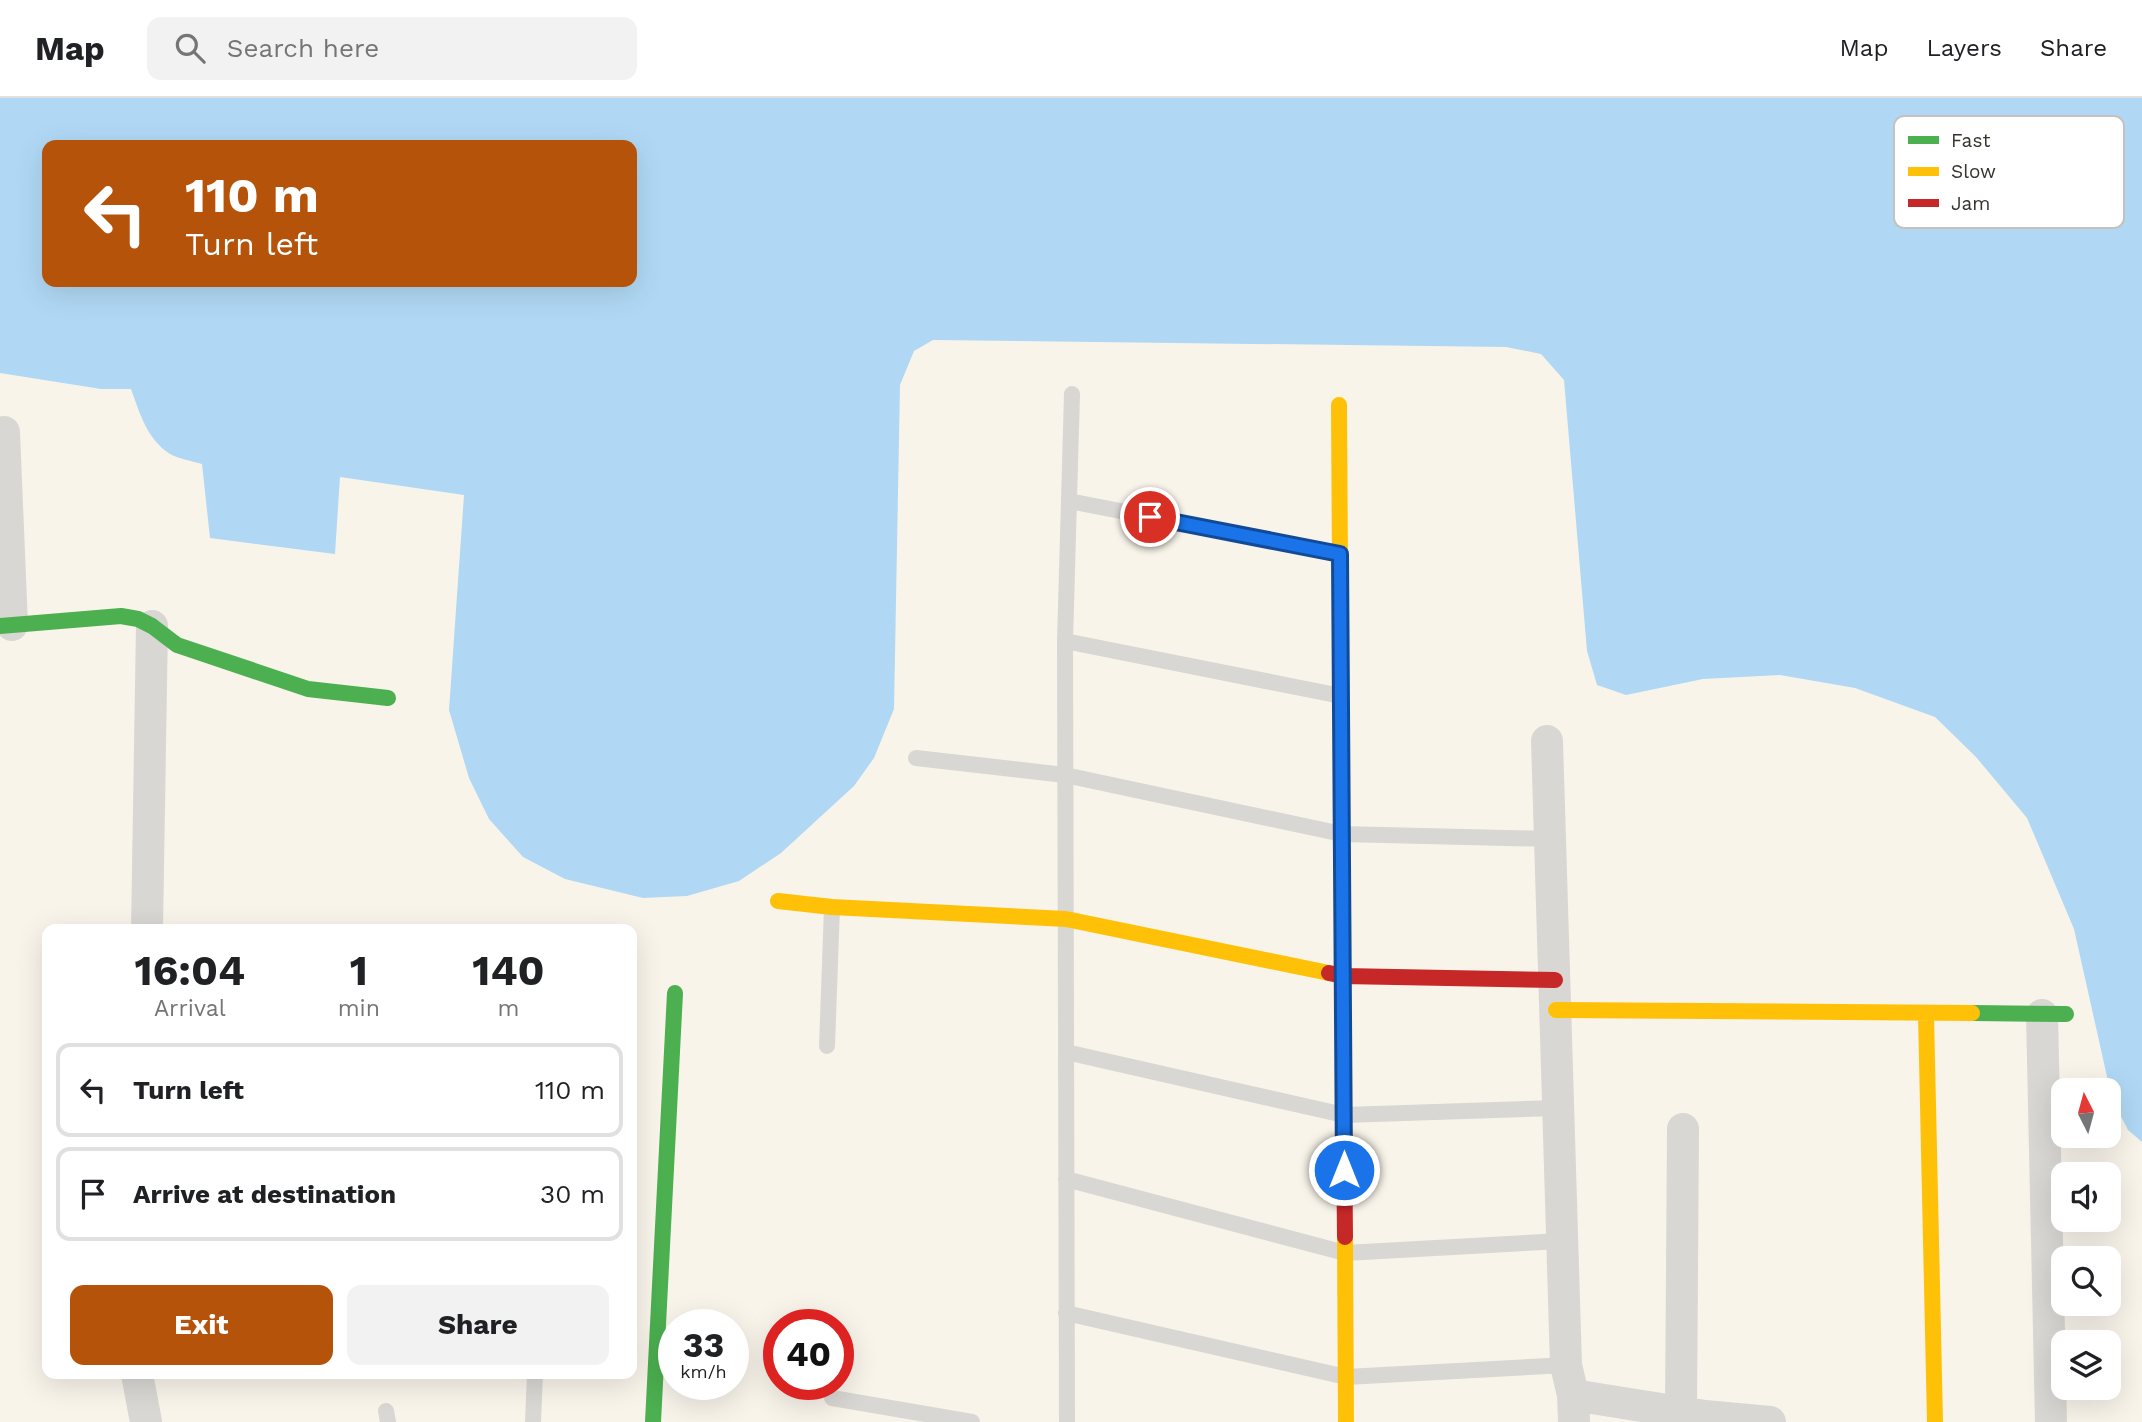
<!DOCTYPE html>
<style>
:root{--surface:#fff;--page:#f2f2f2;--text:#202124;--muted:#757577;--line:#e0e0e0;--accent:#b45309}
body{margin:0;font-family:"Work Sans",sans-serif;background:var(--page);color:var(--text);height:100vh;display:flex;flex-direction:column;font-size:26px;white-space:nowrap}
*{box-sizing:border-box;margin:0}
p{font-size:23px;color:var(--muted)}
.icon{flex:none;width:38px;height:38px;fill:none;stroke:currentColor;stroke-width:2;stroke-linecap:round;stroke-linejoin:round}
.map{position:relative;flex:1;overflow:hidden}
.sheet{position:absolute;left:42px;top:826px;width:595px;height:455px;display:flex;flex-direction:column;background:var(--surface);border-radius:14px;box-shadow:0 7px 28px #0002}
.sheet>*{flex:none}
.guide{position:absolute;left:42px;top:42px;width:595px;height:147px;border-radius:14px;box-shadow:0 7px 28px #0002;background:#b45309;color:#fff;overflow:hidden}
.needle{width:46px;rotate:354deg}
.tools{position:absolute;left:2051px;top:980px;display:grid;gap:14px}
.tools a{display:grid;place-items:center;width:70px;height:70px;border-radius:14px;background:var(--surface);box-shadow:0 7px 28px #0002;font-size:35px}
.speed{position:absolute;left:658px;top:1211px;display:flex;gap:14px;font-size:35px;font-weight:700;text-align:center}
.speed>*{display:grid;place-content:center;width:91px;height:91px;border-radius:50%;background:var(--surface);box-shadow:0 7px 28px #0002;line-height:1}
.speed small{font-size:18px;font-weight:400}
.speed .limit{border:10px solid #d22;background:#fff;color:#111}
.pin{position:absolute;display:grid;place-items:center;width:60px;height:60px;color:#fff;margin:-30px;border:4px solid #fff;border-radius:50%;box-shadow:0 2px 7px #0007}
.me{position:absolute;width:77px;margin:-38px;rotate:0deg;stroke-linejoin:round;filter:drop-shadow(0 0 5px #0008)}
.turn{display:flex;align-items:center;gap:24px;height:147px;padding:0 28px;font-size:32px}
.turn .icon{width:91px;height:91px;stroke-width:2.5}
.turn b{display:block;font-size:49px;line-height:60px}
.eta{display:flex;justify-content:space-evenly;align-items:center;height:119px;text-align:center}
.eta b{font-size:42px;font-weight:700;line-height:49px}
.cta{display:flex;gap:14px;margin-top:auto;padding:14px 28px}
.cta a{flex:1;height:80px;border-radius:14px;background:var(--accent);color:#fff;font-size:28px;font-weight:700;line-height:80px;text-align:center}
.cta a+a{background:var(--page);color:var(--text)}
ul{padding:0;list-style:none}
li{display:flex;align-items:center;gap:21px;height:94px;margin:0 14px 10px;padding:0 14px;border:4px solid var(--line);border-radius:14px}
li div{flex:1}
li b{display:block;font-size:26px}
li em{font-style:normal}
header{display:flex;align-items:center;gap:42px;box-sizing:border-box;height:98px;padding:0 35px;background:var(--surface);border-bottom:2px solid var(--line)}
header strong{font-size:33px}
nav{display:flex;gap:38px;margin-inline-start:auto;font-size:24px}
.search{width:490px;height:63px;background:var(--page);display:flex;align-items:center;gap:18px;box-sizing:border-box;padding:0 24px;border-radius:14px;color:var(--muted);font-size:26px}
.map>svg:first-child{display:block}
.water{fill:#b0d8f4;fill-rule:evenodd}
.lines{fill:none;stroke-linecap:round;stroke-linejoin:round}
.lane{stroke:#d8d7d4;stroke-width:16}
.street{stroke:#d8d7d4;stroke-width:32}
.fast{stroke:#4caf50;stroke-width:16}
.slow{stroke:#ffc107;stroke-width:16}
.jam{stroke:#c62828;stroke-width:16}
.route-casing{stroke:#114b97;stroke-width:18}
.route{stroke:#1a73e8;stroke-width:12}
.key{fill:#fff;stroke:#c3c2c0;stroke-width:2}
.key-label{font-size:19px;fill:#36332c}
</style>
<header>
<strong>Map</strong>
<div class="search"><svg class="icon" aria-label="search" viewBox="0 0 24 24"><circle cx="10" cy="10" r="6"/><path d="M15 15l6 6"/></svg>Search here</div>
<nav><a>Map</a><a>Layers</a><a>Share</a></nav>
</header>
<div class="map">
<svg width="2142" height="1324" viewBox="0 0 2142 1324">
<rect width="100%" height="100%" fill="#f9f4ea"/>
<path class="water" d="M0,0H2142V1044L2128,1032L2112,1001L2074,831L2027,720L1976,659L1935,619L1855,590L1780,577L1703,581L1626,597L1597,587L1587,553L1564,282L1541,256L1506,249L933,242L914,253L900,287L894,611L874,660L854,688L781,755L739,783L687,798L643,800L565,781L523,759L489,721L469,680L449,612L464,397L340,379L335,456L210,440L202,366C192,363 179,361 170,356C147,341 140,316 131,291H101L0,275ZM47,47H632V184H47Z"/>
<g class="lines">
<path class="lane" d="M1069,403L1340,456
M1065,543L1341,598
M916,660L1065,677L1342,736L1551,741
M827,948L832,809
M1066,954L1344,1017L1558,1010
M1066,1081L1345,1155L1562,1143
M1066,1215L1346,1279L1566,1267
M832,1300L972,1324
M386,1313L388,1324
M533,1324L535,1276
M1067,1324L1065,543L1072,296"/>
<path class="street" d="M4,334L12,527
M1547,643L1566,1267L1573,1297L1574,1324
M147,831L152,528
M2042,917L2051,1324
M137,1276L146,1324
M1573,1297L1705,1318L1770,1324
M1681,1314L1683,1031"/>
<path class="fast" d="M0,528L121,518L138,521L152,528L177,547L308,591L388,600
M1972,915L2066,916
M653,1324L675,895"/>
<path class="slow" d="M1339,307L1342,801
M778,803L832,809L1066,821L1329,875
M1556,912L1972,915
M1926,916L1935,1324
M1345,1139L1346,1324"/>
<path class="jam" d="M1342,801L1345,1139
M1329,875L1343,878L1555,882"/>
</g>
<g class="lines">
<defs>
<path id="route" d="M1150,419L1340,456L1344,1072"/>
</defs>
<use href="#route" class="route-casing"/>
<use href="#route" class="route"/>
</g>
<rect x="1894" y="18" width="230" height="112" rx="10" class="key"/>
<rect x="1908" y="38" width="31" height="8" fill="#4caf50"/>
<rect x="1908" y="69" width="31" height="9" fill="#ffc107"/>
<rect x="1908" y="101" width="31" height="8" fill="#c62828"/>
<g class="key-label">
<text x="1951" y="49">Fast</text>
<text x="1951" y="80">Slow</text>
<text x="1951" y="112">Jam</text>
</g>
</svg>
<div class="tools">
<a><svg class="needle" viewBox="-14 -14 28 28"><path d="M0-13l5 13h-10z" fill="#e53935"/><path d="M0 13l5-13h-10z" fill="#757577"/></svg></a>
<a><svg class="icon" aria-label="sound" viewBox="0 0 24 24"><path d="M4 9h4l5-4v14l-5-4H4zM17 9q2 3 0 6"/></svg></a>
<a><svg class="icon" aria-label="search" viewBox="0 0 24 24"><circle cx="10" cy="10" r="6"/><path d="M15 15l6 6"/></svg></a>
<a><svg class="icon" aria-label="layers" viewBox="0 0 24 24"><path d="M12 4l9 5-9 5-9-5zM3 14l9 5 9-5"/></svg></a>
</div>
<div class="speed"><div>33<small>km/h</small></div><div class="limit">40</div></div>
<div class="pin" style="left:1150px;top:419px;background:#d93025"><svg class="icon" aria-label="arrive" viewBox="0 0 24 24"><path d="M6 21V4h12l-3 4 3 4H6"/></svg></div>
<svg class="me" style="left:1344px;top:1072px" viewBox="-20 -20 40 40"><circle r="17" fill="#1a73e8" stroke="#fff" stroke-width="3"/><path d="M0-11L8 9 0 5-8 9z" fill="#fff"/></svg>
<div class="guide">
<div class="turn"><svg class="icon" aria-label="left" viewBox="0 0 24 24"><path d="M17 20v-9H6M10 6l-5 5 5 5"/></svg><div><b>110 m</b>Turn left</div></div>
</div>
<section class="sheet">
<div class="eta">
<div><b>16:04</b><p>Arrival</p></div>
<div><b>1</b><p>min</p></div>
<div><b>140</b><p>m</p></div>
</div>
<ul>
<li><svg class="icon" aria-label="left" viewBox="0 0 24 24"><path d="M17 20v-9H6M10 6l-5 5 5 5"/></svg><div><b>Turn left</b></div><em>110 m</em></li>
<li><svg class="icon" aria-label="arrive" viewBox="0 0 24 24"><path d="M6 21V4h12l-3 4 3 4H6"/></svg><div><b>Arrive at destination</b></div><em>30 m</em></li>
</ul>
<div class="cta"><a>Exit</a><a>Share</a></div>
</section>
</div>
